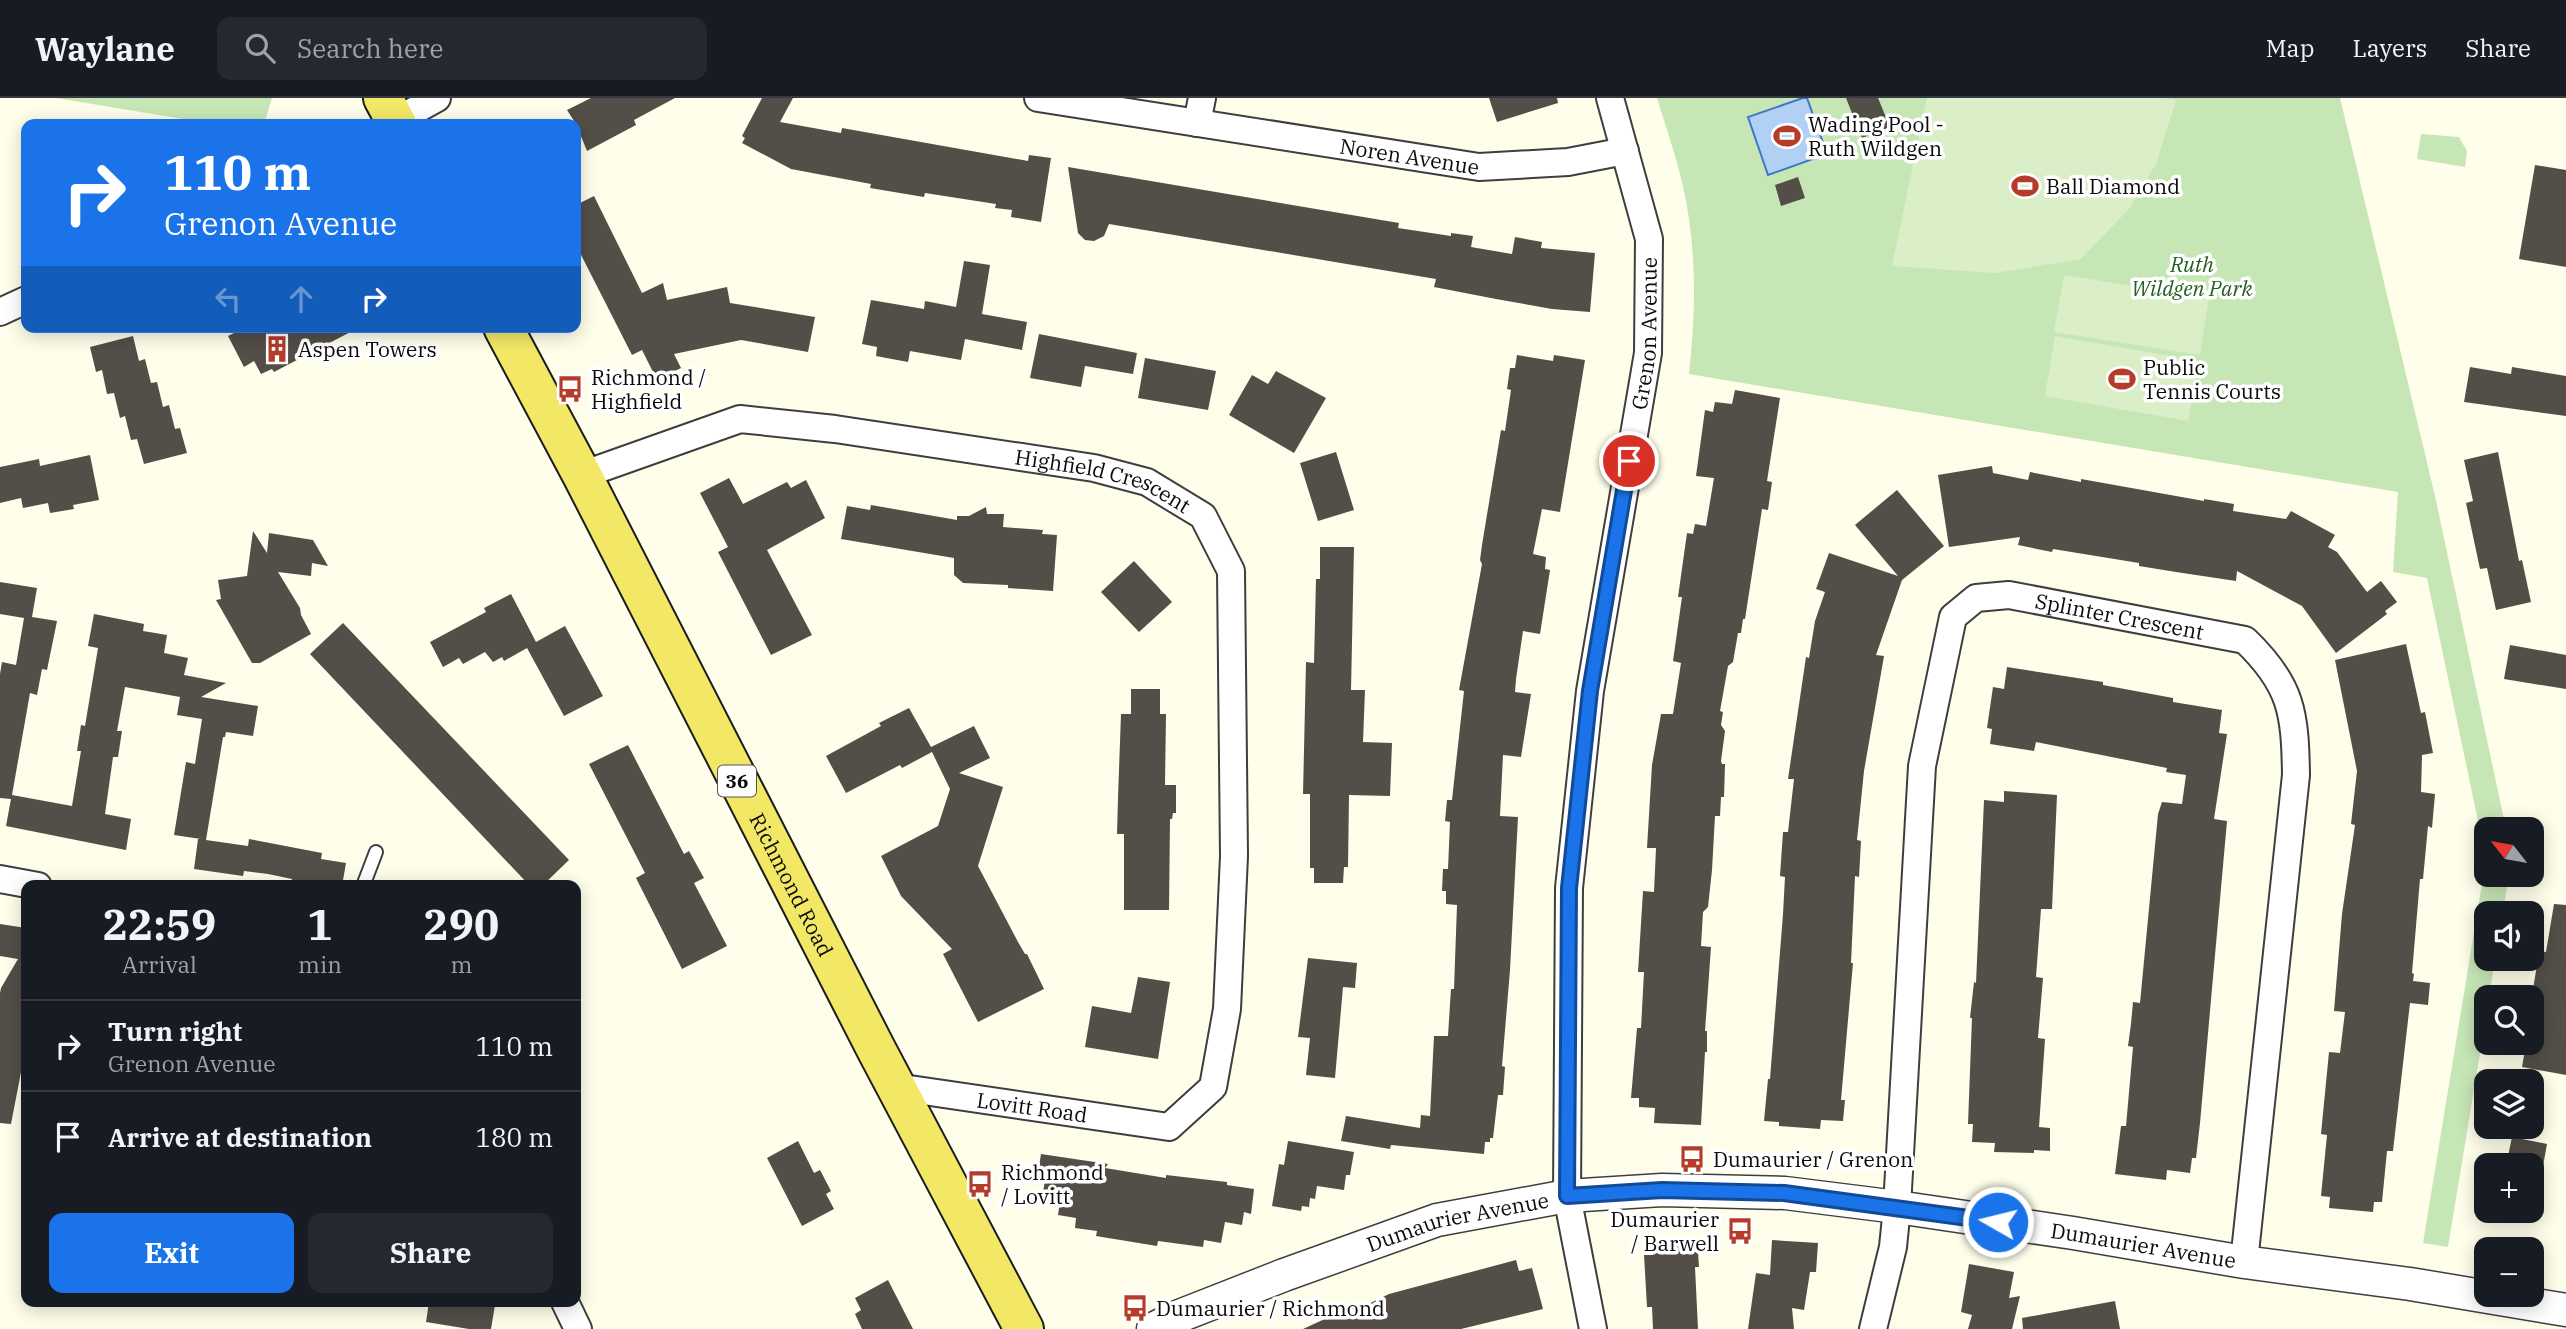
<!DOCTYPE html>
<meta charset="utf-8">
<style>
:root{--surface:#171b24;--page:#242831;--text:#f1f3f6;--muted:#9ea1a6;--line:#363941;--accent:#1a73e8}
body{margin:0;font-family:"IBM Plex Serif",serif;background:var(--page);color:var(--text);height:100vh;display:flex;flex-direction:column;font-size:26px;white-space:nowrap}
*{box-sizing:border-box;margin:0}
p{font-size:23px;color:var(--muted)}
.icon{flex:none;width:38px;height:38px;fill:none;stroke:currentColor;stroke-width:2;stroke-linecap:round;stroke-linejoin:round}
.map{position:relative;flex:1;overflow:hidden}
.sheet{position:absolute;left:21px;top:782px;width:560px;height:427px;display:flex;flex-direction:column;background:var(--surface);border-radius:14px;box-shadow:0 4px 18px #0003}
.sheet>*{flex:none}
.guide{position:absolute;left:21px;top:21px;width:560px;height:214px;border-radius:14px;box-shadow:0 4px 18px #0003;background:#1a73e8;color:#fff;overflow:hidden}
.needle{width:46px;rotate:301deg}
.buttons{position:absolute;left:2474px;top:719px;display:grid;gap:14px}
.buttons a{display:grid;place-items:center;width:70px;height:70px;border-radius:14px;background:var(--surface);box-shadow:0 4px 18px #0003;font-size:35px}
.pin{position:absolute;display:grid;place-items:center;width:60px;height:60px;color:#fff;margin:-30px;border:4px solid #fff;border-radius:50%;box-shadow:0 2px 7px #0007}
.me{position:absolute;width:77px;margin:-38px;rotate:278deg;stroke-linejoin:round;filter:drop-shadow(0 0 5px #0008)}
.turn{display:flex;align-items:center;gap:24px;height:147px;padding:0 28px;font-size:32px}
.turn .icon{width:91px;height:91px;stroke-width:2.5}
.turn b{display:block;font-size:49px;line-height:60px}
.lanes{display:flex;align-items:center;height:66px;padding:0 28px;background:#0003;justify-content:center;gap:35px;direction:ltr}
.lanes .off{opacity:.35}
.eta{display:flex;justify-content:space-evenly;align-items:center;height:119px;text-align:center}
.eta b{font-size:42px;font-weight:800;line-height:49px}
.action{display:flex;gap:14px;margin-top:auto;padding:14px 28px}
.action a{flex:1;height:80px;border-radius:14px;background:var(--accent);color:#fff;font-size:28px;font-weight:800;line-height:80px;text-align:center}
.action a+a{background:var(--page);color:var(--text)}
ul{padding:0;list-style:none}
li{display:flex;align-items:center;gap:21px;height:91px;padding:0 28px;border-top:2px solid var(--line)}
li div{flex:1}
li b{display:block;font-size:26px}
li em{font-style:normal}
header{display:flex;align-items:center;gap:42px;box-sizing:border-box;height:98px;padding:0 35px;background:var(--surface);border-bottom:2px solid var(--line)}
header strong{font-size:33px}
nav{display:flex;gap:38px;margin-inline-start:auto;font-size:24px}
.search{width:490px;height:63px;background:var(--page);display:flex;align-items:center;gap:18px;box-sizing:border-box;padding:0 24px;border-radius:14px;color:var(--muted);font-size:26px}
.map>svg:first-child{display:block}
.green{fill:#c7e6b6}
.pitch{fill:#daeec8}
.water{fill:#b2d0f3;stroke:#3c78c7;stroke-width:2}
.building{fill:#534e48}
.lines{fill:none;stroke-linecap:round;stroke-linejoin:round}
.service-casing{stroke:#3e3e3e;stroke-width:16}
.minor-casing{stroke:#3e3e3e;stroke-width:30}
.tertiary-casing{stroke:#3e3e3e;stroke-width:35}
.primary-casing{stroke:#1c1c1c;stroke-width:42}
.service{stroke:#fff;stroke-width:12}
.minor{stroke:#fff;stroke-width:26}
.tertiary{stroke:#fff;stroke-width:32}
.primary{stroke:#f3e866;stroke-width:38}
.route-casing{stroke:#114b97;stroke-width:18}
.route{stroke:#1a73e8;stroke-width:12}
.labels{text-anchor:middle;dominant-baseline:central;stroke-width:7;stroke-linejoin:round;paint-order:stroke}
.shield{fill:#fff;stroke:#545454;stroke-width:2}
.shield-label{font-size:19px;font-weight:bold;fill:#0b0b0b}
.poi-label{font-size:21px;fill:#0b0b0b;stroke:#fff;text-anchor:start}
.street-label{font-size:21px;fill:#0b0b0b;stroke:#fff}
.park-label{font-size:21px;font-style:italic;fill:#225f1f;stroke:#fff}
</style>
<header>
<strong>Waylane</strong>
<div class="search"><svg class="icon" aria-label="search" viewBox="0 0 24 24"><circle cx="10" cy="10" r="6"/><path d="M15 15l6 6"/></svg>Search here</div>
<nav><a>Map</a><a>Layers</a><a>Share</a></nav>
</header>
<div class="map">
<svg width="2566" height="1231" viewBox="0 0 2566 1231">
<rect width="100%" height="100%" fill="#fefeea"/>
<path class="green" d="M56,0H272L264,26H213Z
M1657,0H2340L2435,398L2506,731L2487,732V777H2509L2503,815L2487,816V861H2495L2489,899L2487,900V913L2448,1149L2423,1145L2486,761L2427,480L2393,474L2398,394L1689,276C1696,213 1697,151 1683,88C1676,58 1666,29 1657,0Z
M2421,36L2459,39L2467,53L2465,69L2417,61Z"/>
<path class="pitch" d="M1927,0H2163L2176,2L2156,66L2129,111L2081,161L1995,175L1892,168Z
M2064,177L2209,200L2200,257L2054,234Z
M2055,238L2199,263L2188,323L2045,298Z"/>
<path class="water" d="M1803,0H1807L1827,56L1768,77L1748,19Z"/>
<path class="building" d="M591,0H675L634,22L636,27L587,53L576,26L567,12Z
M762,0H793L780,24L841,35L842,30L1028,63L1029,57L1051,60L1041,124L1011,119L1012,112L995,110L996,106L925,95L924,99L870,90L871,86L791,71L742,45L745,40L742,38Z
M1489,0H1557L1558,5L1497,24Z
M1846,0H1878L1890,29L1862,40Z
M2535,67L2566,72V169L2519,161Z
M1068,69L1399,125L1398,130L1451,138V135L1473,138L1471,149L1512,156L1515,139L1542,144L1541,150L1595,155L1590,214L1552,211L1496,201L1434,189L1436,181L1109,126L1104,138L1094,143L1085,142L1078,135Z
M1798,79L1805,100L1781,108L1775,87Z
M594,98L642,195L663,185L667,202L727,189L730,205L815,219L808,254L741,242L674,256L681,270L657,282L642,252L632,257L576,147V107Z
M964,163L990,167L982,216L1027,224L1022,252L965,241L961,262L910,253L908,264L876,258L877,249L862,246L871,202L924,211L925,203L956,209Z
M246,229H360L274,274L272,271L261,276L254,263L244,269L228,238Z
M1039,236L1137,255L1133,276L1085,268L1081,289L1030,280Z
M133,238L139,263L145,261L151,285L157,284L163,309L169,307L175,331L180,330L187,355L144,366L137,341L131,342L125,318L120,320L114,295L107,296L102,272L96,274L90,249Z
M1517,257L1553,263L1554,257L1585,262L1560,414L1542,411L1533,456L1546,459L1545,471L1550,472L1540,536L1523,533L1516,581L1515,594L1531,596L1521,659L1503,657L1500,718L1518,719L1510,872L1502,968L1505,969L1503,997H1498L1493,1040H1490V1044H1485L1484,1056L1391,1047L1390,1051L1341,1043L1346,1018L1420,1030L1421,1017L1430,1018L1434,938H1448L1451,891H1454L1457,807L1446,806V793H1442L1443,771H1448L1450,724L1445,723L1447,702H1452L1464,593L1459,592L1482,466L1480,462L1482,447L1501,332L1505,333L1511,292L1507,291L1510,270H1515Z
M1145,260L1216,273L1208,312L1138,300Z
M2470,269L2511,276L2512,269L2566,278V318L2464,304Z
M1276,273L1326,300L1294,355L1229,317L1252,277L1268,286Z
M1735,292L1780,300L1767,383L1772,384L1768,412L1762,411L1745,521H1743L1741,535H1738L1733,564L1728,568L1720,613L1723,614L1721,627L1725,633L1721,663L1722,666H1725L1724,699H1721L1720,718H1715L1712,772L1708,809L1703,814L1701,848L1711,849L1705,933H1707V954H1705L1701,1027L1654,1025L1655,1010L1639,1009V1000H1631L1637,930H1641L1644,874H1638L1643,793L1654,794L1656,750H1647L1652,667L1661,616H1673L1681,565L1673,563L1682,499H1678L1687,435L1693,436L1695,426L1706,428L1714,380L1696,378L1705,312L1713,314L1715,304L1732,306Z
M1336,354L1354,412L1318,423L1300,365Z
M2498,354L2519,463L2522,462L2531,504L2496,512L2487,470L2480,471L2466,405L2473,403L2464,362Z
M90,357L99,402L73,407L74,411L50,415L48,405L23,410L21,400L0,405V369L39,361L40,368Z
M1992,368L1993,375L2028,382L2030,374L2081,384V381L2204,403V401L2234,406L2233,413L2286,421L2291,413L2335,437L2328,449L2337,454L2367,494L2381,483L2397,504L2385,513L2387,516L2336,555L2302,508L2237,473L2236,483L2176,474L2139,468V465L2053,451L2052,454L2018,447L2020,439L1949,449L1938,377Z
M729,380L743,406L787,384L791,390L806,382L825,420L767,452L812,537L771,557L718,454L728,449L700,395Z
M1897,392L1944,448L1902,482L1876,557L1884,558L1864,673L1857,742L1861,743L1859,779L1855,778L1851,865H1853L1841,1002H1845L1843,1023L1821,1022L1820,1031L1779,1028V1024L1764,1023L1768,981H1770L1783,816L1785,779L1780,778L1783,734H1788L1794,681H1788L1806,559L1809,560L1815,523L1825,494L1816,491L1829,455L1898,478L1855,427Z
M871,407L957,422V418H969L986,409L987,416H1004L1003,429L1043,432L1042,436L1057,437L1053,493L1008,490V487L963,485L954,477V460L841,441L847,408L870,412Z
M253,433L267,455L269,435L313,442L328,468L312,465L311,478L278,474L300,510L301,517L311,536L260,565H252L216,502L221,501L218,482L247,478Z
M1320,449H1354L1351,592H1365L1363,644L1392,645L1390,698L1349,697L1348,769H1344L1343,785H1314V770H1310V696H1303L1306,564L1314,565L1316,481H1320Z
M1134,463L1172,504L1139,534L1101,494Z
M0,484L37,490L32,519L57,523L47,572L42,571L37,597L30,595L12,697L72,708L81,653H77L81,627L85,628L98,550L88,548L94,516L144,526L143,533L167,537L164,555L188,560L184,577L226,585L201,599L258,608L253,638L226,634L225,639H223L206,742L248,748L249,741L322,755L321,761L346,765L342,788H291L292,781L268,776L244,773L243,778L194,771L198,741H201L174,737L186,664L195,666L202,621L177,617L180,599L125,589L117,633H122L118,659H113L105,716L131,721L126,752L6,728L11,701L0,700V576L2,564L16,567L24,520L0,516Z
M511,496L536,544L565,528L603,598L564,618L527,550L504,563L502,559L493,564L485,554L463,566L459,560L443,569L430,544L486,514L484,510Z
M343,525L569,762L542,788H530L310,556Z
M2406,546L2421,615L2425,614L2433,655L2422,657L2421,694L2435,696L2432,730L2428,728L2423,781H2420L2412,875L2414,876L2413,883L2430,885L2428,907L2410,905L2393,1053H2387L2382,1104H2374L2373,1114L2329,1110L2330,1099L2321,1098L2327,1037L2321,1036L2329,954L2340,955L2345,914L2334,913L2342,816L2355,727L2351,726L2357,673L2335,562Z
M2510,547L2566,557V591L2504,581Z
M2007,569L2103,584V587L2173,600V604L2222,612L2219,635L2227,636L2214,721L2227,723L2200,1025L2196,1060H2192L2190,1075L2167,1072L2166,1082L2115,1076L2121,1028H2126L2133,949L2128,948L2131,926L2133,904L2140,905L2158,716L2162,704L2182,706L2186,677L2166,674L2167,670L2036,644L2034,653L1990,646L1992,631L1987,630L1993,589L2004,591Z
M1131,591H1160V616H1166L1165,687H1176V715H1173L1172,721H1170L1169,812H1124V736H1117L1118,700L1121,616H1131Z
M909,610L931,649L974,628L990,660L959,675L1003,689L978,768L1018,844L1025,856H1027L1044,891L978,924L943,856L952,851L901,798L881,758L938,728L950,691L932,654L902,670L900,667L846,695L826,658L881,628L879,625Z
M628,647L684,756L689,753L704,780L694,785L727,848L682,871L636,780L645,775L589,666Z
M2004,693L2057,697L2052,811H2041L2036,879L2043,880L2038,940L2045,941L2039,1029L2050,1030V1053L2034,1052V1055L1994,1054L1995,1045L1972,1044L1973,1026H1968L1972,920H1970L1974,884L1976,885L1984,702L2004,704Z
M2554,806L2566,807V977L2522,969L2526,946L2532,947V897L2538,861L2539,853L2546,854Z
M0,826L26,830V970L22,969L11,1026L0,1025V895L1,890L18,861L0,858Z
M1308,860L1357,865L1355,890L1343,889L1335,980L1306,977L1310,940L1298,939Z
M1138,879L1170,884L1158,961L1085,949L1092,908L1131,915Z
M2512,1039L2547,1046L2543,1068H2506Z
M798,1043L814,1075L820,1072L831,1093L826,1096L834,1111L802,1128L767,1060Z
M1288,1043L1354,1054L1350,1077H1346L1344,1092L1317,1088L1315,1101L1310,1100L1309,1109L1302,1108L1301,1113L1272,1108L1279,1066L1284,1067Z
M1041,1056L1108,1066L1105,1070L1166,1080V1077L1227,1084V1087L1254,1091L1251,1116L1244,1114L1242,1127L1225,1124L1221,1145L1204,1142L1203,1149L1158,1143L1157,1148L1096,1138L1097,1133L1075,1130L1076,1120L1058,1117L1061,1097L1043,1094L1045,1083L1037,1081Z
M1697,1139L1699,1169H1695L1698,1231H1653L1652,1209H1647L1644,1157H1653L1652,1141Z
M1772,1142L1818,1145L1816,1174H1810L1804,1212L1792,1210L1794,1231H1748L1756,1175L1770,1177Z
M1516,1162L1519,1173L1532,1170L1543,1211L1461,1231H1303L1355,1207L1356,1209L1361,1207L1362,1209L1389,1196Z
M1969,1166L2014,1174L2009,1200L2020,1198L2012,1231H1968L1972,1217L1961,1214Z
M888,1182L913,1231H862L855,1216L861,1212L855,1200Z
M2115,1203L2120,1231H2023L2022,1220Z
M429,1204H485V1206L495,1207L491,1231H469L426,1224Z"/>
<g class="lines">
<defs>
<path id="service" d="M363,788L376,754"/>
<g id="minor">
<path id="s1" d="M1038,0L1479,69L1568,64L1625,53"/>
<path d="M1197,25L1202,0"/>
<path d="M390,26L437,0"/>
<path d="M0,214L26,202"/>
<path id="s2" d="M582,377L740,321L835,331L1094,370L1147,384L1203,418L1231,473L1234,758L1227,911L1213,989L1169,1029L896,989"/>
<path d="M0,781L38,788"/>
<path d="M565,1204L578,1231"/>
<path id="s3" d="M1593,1231L1567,1098L1569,790L1590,593L1648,255L1649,141L1610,0"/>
<path id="s4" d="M1873,1231L1893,1149L1897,1109L1922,668L1953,519L1976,500L2009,497L2245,542C2292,587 2295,615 2296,677L2244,1164"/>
</g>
<g id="tertiary">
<path id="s5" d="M1153,1231L1177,1219L1284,1177L1437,1122L1567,1098L1662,1092L1785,1095L1897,1109L2073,1135L2244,1164L2410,1186L2566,1212"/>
</g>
<g id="primary">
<path d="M383,0L397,26"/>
<path id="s6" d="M503,229L582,377L876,951L1024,1231"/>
</g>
</defs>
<use href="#service" class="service-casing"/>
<use href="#minor" class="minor-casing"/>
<use href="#tertiary" class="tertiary-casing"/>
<use href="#primary" class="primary-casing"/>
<use href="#service" class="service"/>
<use href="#minor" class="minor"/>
<use href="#tertiary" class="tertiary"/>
<use href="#primary" class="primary"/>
</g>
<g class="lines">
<defs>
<path id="route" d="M1629,363L1590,593L1569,790L1567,1098L1662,1092L1784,1095L1998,1124"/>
</defs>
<use href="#route" class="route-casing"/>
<use href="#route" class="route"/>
</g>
<defs>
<symbol id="stadium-bare" viewBox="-9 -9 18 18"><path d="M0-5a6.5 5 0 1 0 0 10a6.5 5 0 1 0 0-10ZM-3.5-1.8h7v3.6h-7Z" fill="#b53b2a" stroke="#fff" stroke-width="2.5" paint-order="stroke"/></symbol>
<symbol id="building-bare" viewBox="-9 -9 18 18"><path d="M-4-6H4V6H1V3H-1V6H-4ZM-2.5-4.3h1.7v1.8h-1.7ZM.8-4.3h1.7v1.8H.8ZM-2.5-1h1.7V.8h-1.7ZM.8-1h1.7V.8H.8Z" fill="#b53b2a" stroke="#fff" stroke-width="2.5" paint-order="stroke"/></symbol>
<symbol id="bus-bare" viewBox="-9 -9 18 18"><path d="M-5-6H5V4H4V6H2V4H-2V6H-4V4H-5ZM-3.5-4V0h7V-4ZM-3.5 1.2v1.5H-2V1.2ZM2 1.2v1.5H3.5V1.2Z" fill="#b53b2a" stroke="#fff" stroke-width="2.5" paint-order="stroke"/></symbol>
</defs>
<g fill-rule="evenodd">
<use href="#stadium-bare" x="1768" y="19" width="38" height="38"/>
<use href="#stadium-bare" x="2006" y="69" width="38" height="38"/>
<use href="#building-bare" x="258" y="232" width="38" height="38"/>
<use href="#stadium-bare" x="2103" y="262" width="38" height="38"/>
<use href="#bus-bare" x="551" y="272" width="38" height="38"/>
<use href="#bus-bare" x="1673" y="1042" width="38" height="38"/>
<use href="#bus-bare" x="961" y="1067" width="38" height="38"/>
<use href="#bus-bare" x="1721" y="1114" width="38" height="38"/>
<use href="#bus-bare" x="1116" y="1191" width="38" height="38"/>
</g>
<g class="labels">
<rect class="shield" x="718" y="667.5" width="38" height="31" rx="5"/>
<g class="shield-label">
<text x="737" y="683">36</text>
</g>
<g class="poi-label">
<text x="1808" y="26">Wading Pool -<tspan x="1808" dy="24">Ruth Wildgen</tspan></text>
<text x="2046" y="88">Ball Diamond</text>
<text x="298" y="251">Aspen Towers</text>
<text x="2143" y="269">Public<tspan x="2143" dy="24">Tennis Courts</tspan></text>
<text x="591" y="279">Richmond /<tspan x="591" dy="24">Highfield</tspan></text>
<text x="1713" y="1061">Dumaurier / Grenon</text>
<text x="1001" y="1074">Richmond<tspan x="1001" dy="24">/ Lovitt</tspan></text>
<text x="1719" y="1121" text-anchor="end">Dumaurier<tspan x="1719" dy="24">/ Barwell</tspan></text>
<text x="1156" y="1210">Dumaurier / Richmond</text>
</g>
<g class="street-label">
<text stroke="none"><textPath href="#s1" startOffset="376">Noren Avenue</textPath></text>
<text stroke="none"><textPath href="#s3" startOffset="1004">Grenon Avenue</textPath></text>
<text stroke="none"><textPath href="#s2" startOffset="537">Highfield Crescent</textPath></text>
<text stroke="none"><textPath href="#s4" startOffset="894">Splinter Crescent</textPath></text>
<text stroke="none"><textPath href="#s6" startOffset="628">Richmond Road</textPath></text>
<text transform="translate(1032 1009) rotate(8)">Lovitt Road</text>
<text stroke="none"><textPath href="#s5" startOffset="324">Dumaurier Avenue</textPath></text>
<text stroke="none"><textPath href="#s5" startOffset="1017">Dumaurier Avenue</textPath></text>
</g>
<g class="park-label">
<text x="2192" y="166">Ruth<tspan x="2192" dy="24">Wildgen Park</tspan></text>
</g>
</g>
</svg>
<div class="buttons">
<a><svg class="needle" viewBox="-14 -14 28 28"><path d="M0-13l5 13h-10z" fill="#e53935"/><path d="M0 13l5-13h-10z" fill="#9ea1a6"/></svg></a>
<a><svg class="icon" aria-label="sound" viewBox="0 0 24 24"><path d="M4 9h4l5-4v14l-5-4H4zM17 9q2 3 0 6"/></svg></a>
<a><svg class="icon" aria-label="search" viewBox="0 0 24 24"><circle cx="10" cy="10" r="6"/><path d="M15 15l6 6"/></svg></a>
<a><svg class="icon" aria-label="layers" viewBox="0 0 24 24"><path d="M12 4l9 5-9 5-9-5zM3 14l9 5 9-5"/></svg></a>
<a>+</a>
<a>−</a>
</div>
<div class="pin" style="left:1629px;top:363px;background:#d93025"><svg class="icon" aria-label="arrive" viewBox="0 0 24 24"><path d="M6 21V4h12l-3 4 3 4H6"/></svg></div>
<svg class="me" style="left:1998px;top:1124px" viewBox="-20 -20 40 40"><circle r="17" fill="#1a73e8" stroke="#fff" stroke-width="3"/><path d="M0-11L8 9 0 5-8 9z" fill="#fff"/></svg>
<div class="guide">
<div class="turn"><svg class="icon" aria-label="right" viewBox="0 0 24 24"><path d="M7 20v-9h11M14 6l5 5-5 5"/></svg><div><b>110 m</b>Grenon Avenue</div></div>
<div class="lanes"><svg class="icon off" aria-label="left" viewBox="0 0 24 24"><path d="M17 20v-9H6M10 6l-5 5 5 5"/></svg><svg class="icon off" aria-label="ahead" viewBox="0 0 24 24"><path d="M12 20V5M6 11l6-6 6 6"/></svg><svg class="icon" aria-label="right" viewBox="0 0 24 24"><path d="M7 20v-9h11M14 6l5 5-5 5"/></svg></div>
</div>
<section class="sheet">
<div class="eta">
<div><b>22:59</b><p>Arrival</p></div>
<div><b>1</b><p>min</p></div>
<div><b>290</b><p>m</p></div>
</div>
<ul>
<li><svg class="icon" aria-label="right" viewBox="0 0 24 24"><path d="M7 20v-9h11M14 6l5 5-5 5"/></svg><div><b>Turn right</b><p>Grenon Avenue</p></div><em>110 m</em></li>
<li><svg class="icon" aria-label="arrive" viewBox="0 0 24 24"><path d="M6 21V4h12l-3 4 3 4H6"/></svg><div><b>Arrive at destination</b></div><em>180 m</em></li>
</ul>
<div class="action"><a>Exit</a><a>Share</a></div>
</section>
</div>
